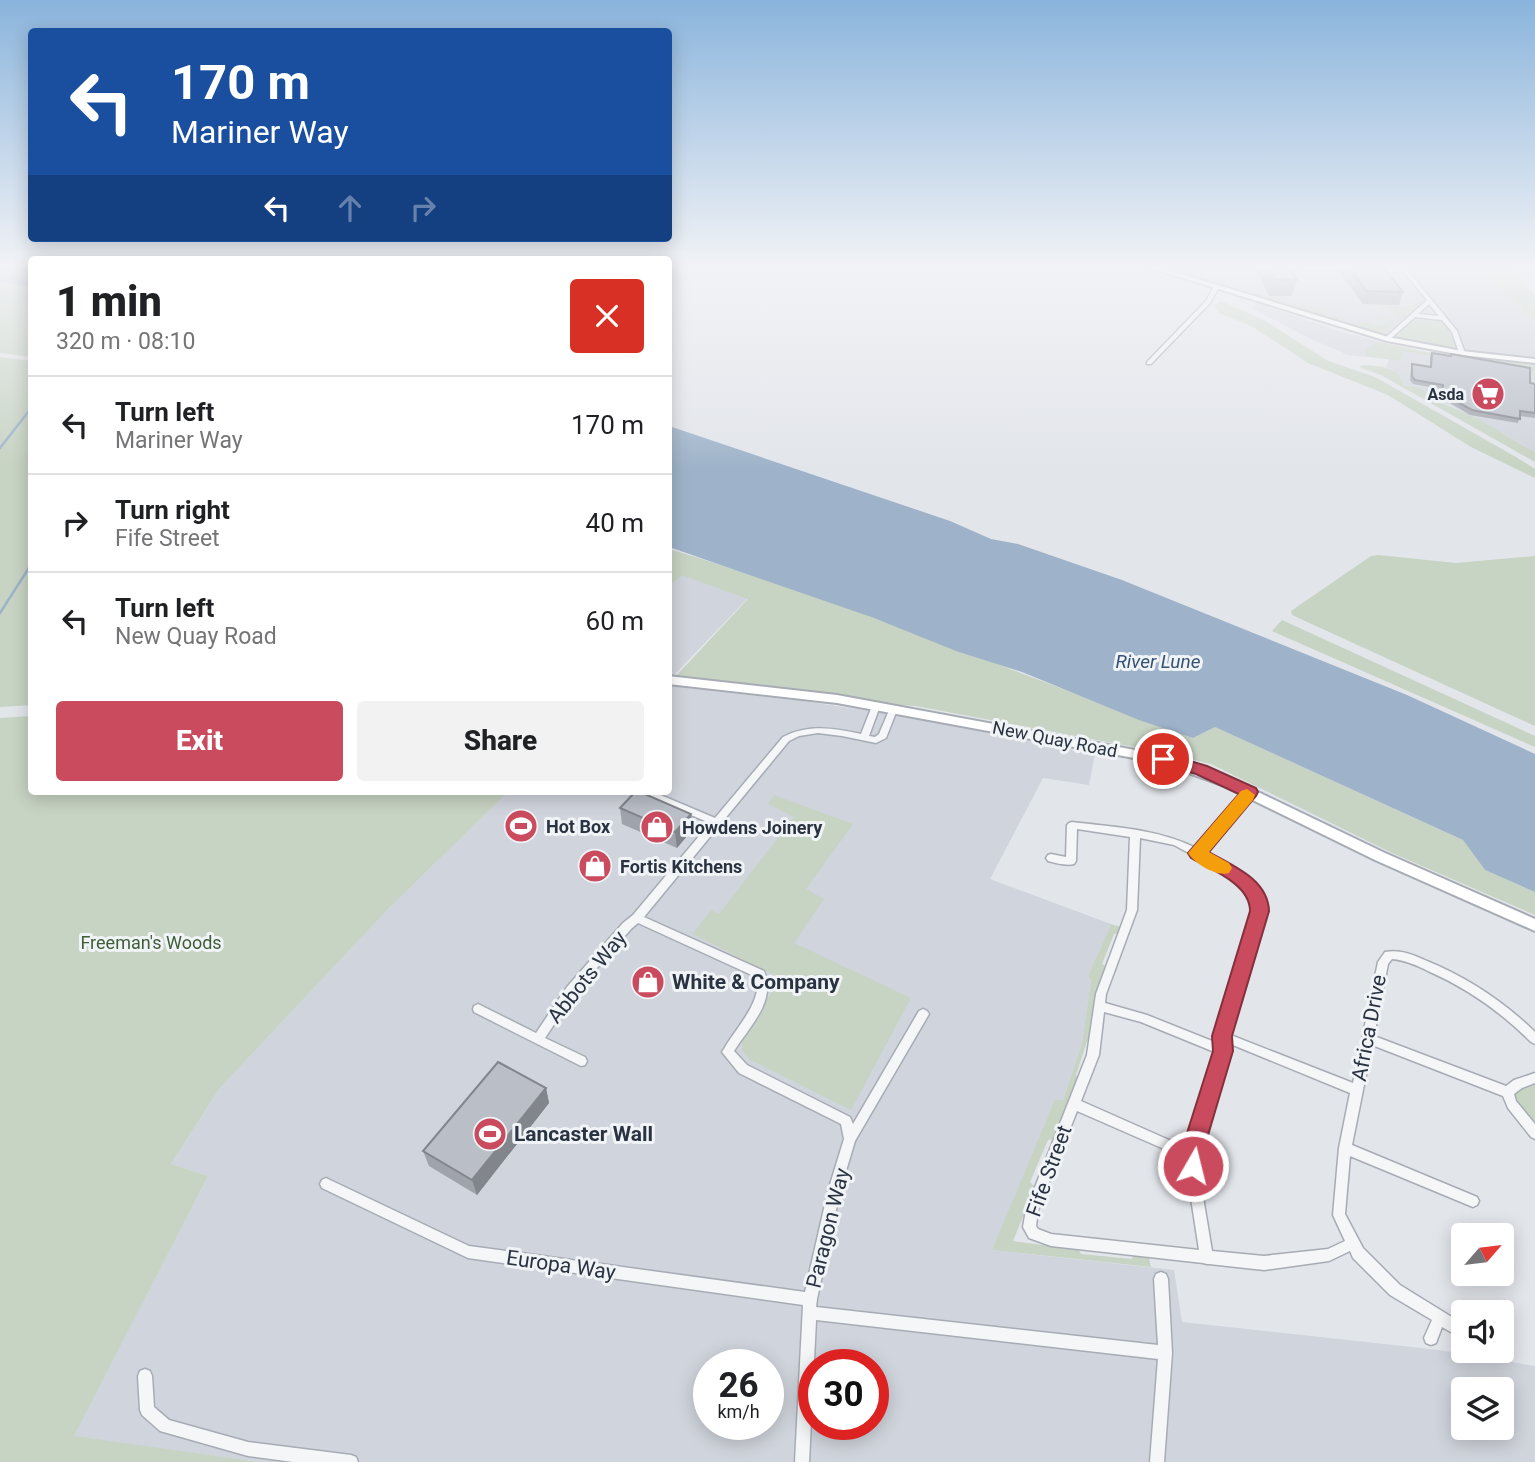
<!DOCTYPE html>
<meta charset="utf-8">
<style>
:root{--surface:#fff;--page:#f2f2f2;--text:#202124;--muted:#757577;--line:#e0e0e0;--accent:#cb4b5e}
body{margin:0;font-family:Roboto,sans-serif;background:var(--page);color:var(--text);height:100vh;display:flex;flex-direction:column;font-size:26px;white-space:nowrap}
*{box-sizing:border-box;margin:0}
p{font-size:23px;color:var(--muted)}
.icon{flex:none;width:38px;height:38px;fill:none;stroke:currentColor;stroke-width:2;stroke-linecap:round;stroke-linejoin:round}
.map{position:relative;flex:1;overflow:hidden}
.panel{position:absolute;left:28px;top:256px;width:644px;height:539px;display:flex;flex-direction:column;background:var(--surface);border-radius:7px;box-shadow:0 4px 18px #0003}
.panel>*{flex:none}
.banner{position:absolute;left:28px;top:28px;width:644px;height:214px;border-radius:7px;box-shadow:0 4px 18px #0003;background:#1a4fa0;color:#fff;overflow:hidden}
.needle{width:46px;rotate:62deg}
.controls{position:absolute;left:1451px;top:1223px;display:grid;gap:14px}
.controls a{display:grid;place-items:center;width:63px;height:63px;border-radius:7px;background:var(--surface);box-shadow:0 4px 18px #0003;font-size:35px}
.speed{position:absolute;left:693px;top:1349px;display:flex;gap:14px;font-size:35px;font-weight:700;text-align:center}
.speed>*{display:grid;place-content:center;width:91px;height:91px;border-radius:50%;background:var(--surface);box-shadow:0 4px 18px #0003;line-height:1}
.speed small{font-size:18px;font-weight:400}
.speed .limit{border:10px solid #d22;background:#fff;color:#111}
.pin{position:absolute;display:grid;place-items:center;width:60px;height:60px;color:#fff;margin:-30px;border:4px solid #fff;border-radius:50%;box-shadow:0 2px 7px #0007}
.me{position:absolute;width:77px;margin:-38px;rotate:8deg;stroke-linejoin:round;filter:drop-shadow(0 0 5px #0008)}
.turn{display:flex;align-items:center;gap:24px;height:147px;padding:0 28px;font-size:32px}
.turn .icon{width:91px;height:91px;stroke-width:2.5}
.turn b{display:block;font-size:49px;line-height:60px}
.lanes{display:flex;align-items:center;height:66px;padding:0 28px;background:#0003;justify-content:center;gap:35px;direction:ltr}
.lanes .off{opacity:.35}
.round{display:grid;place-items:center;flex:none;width:74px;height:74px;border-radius:7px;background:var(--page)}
.summary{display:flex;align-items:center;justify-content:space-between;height:119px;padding:0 28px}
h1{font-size:42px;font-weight:800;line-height:52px}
.cta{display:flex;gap:14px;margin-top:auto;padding:14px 28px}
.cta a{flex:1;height:80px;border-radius:7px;background:var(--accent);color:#fff;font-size:28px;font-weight:800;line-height:80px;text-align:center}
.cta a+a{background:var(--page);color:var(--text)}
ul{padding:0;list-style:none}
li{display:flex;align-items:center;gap:21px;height:98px;padding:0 28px;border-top:2px solid var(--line)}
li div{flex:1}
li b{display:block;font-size:26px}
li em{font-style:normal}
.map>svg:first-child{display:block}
.built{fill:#d0d4dc;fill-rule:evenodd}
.green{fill:#c7d3c3}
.water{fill:#9eb3c9}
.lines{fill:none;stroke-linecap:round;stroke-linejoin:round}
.stream{stroke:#9eb3c9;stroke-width:2.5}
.street-casing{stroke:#a7acb4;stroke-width:3}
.secondary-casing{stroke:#a7acb4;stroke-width:4}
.street{fill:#f4f6f8;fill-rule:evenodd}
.secondary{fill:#fff;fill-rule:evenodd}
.wall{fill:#9fa3ab}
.shaded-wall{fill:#82858b}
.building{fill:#b9bec7;stroke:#82858b;stroke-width:2}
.route{fill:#cb4b5e;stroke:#84313d;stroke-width:2}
.slow{fill:#f59e0b}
.labels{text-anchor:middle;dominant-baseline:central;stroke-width:6;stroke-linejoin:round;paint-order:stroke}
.far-poi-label{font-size:16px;font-weight:bold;fill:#2a3341;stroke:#f1f4f7;text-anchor:end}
.street-label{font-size:18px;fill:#2a3341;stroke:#f1f4f7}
.poi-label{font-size:18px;font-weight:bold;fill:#2a3341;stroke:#f1f4f7;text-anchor:start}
.park-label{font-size:18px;fill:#3f5d38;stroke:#f1f4f7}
.water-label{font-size:19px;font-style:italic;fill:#355174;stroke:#f1f4f7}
.near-street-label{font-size:21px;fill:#2a3341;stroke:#f1f4f7}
.near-poi-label{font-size:21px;font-weight:bold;fill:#2a3341;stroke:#f1f4f7;text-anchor:start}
</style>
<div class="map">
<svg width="1535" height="1462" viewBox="0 0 1535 1462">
<rect width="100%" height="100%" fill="#e2e5ea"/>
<path class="built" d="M1153,265H1474L1535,322V357L1468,352L1378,337Z
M1257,303L1339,331L1404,348L1446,357L1535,365V452L1472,416L1449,405L1433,401L1419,388L1403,385L1393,370L1386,367L1389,359L1348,355L1311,339L1251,308Z
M682,574L748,598L673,676H669V586Z
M669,686L803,701L909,717L1095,754L1089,785L1043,778L990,879L1111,924L1088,976L1091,980L1082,1043L1063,1100L992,1250L1174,1270L1182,1322L1439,1350L1535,1366V1462H260L73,1437L208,1176L171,1164L219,1089L389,908L509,791H668ZM709,1365H768V1424H709ZM814,1365H873V1424H814ZM1463,1390H1502V1428H1463Z"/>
<path class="green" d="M0,265H31V357L0,353Z
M1474,265H1506L1535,295V322Z
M1205,279L1299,305V302L1405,306L1419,303L1415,297H1418L1422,303L1401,318L1382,313L1392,315L1396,312L1376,306L1303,303L1306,309L1324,310L1327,311L1323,315L1346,317L1343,321L1358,325L1362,321L1380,327L1387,321L1376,318L1379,316L1397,322L1381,335L1204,281Z
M1221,301L1264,320L1328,361L1375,377L1516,457L1535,469V478L1471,447L1388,395L1308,363L1251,326L1219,313L1214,305Z
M1415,317L1442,321L1449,329L1455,348L1397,338L1396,335Z
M1378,342L1446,356L1525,364L1535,367V376L1533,372L1404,351L1399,361L1366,356L1365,350Z
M0,357L32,361L31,705L0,707Z
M1363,365C1378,366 1400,366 1403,385L1419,388L1432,396L1433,401C1469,410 1502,434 1535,452V462L1381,375L1359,367Z
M669,549C847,602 1018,674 1193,738L1215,727L1463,840L1485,870L1535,892V915L1392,853L1211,764L1150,750L916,706L884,704L677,675L748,599L682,575L669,586Z
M1378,555L1456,563L1535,556V726L1292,615L1291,611L1371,556Z
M1282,620L1535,736V747L1272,631Z
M31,716L32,791H509L389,908L219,1089L171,1164L208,1176L74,1436L260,1462H0V718Z
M774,795L853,824L806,889L824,899L794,943L911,998L851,1110L749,1059L742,1050V1041L780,978L693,934L711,910L719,914L794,817L768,804Z
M1111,924L1121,927L1119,933L1114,934L1102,964L1105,966L1096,992L1092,1039L1087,1041L1076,1075L1078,1079L1054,1139L1048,1140L1030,1182L1035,1187L1013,1241L1079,1250L1081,1254L1132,1259L1133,1256L1149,1258L1151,1267L992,1250L1055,1100H1063L1082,1043L1091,980L1088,976Z
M1535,1078V1133L1507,1092Z"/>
<path class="water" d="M0,265H31V287L0,282Z
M669,426L950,521L991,539L1018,544L1122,580L1407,695L1535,754V892L1485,870L1463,840L1215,727L1193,738L1139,720L1022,672L956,651L874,618L669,547Z"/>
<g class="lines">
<path class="stream" d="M0,448L32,407
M0,613L32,563"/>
<defs>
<path id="street" d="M1246,265L1351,267L1354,269L1351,271L1246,267L1244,266Z
M1400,266H1404L1457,331L1465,353L1464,354L1459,353L1452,332L1442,320L1415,317L1389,340H1385V338L1427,300L1404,272H1376L1373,270L1376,268L1401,269ZM1429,304L1439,316L1418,314Z
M1214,286L1219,287L1210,303L1151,364H1147V362L1206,301Z
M876,703L880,706L869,736L875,737L879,734L890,708H896L897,710L886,738L876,743L842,736L818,733L799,736L789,741L644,917L764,971C777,1001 749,1027 734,1051L747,1065L850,1117L853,1124L919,1011L923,1009L927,1011L929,1014L855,1141L840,1191L817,1299L816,1307L1158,1345L1154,1279L1156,1274L1161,1272L1166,1274L1168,1279L1172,1353L1164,1462H1150L1158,1359L816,1320L809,1462H795L803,1305L468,1258L322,1188L320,1184L322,1180L326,1178L330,1180L469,1246L805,1292L828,1191L844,1139L841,1124L739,1073L722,1052L724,1049C735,1029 764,1000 756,977L638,923L631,929L575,993L545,1038L585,1057L587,1061L585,1065L581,1066L474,1012L473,1009L474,1006L478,1004L536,1033L567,987L623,923L633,915L710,823L639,793L637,791H651L715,818L783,737C809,724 834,728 861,734L872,706Z
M1250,789L1253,790L1255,792L1253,794L1203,852C1231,867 1259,877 1264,911L1228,1034L1353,1083L1378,962L1385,952C1400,949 1414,955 1427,961C1468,978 1503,1001 1535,1032V1044L1531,1042C1501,1012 1467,988 1428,971C1416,965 1405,960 1392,959L1388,964L1374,1036L1506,1086L1514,1080L1535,1073V1083L1522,1088L1514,1094L1516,1101L1535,1124V1139L1531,1137L1508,1108L1503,1096L1372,1045L1352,1145L1477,1197L1479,1201L1477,1205L1473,1207L1350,1156L1345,1214L1363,1248L1400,1285L1463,1324V1339L1442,1327L1436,1343L1431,1345L1426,1343L1424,1338L1432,1320L1390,1295L1353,1258L1350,1251L1329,1261L1264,1270L1209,1264H1207L1203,1263L1051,1246L1029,1238L1023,1227L1026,1210L1087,1055L1096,994L1127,910L1130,837L1077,829L1076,861L1074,864C1067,866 1055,863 1048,861L1046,858L1048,855L1051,854L1066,857L1067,825L1069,823L1072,822C1113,827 1159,829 1196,848L1247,790ZM1140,838L1174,845L1224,872L1242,885L1249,893L1252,900L1254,911L1216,1036L1217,1043L1147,1015L1105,1003L1106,994L1137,910ZM1104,1012L1141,1022L1217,1053L1188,1145L1169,1140L1081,1101L1099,1055ZM1228,1043L1350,1093L1339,1148L1333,1215L1345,1241L1328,1249L1264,1256L1212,1251L1201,1185L1198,1152L1229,1051ZM1077,1111L1164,1149L1186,1156L1189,1185L1199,1250L1051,1234L1038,1229L1036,1226L1038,1210Z
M145,1369L150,1371L152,1376L154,1407L169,1420L248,1442L351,1455L356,1457L358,1462H293L248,1456L160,1431L142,1415L140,1410L138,1376L140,1371Z"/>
<path id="secondary" d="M1143,265H1152L1388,337L1462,351L1535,359V363L1462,355L1387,341L1144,266Z
M668,676L837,695L1162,755L1231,779L1385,853L1535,919V931L1375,860L1222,785L1161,763L837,703L668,684Z"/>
</defs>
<use href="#street" class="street-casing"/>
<use href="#secondary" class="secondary-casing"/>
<use href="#street" class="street"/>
<use href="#secondary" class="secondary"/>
</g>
<path class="wall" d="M1260,265H1287L1297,280L1292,296H1269L1258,273Z
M1343,265H1381L1403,292L1399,305L1363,304L1340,273Z
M1432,353L1451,356V354L1530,383L1535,384V418L1520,416L1518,423L1470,415L1450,403L1449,400L1440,399L1441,389L1413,384L1410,380L1411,368L1412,364L1430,367V357Z
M620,808L691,814L692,830L677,848L622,824Z
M546,1088L549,1103L477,1195L429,1166L423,1151Z"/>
<path class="shaded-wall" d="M691,814L692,830L677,848L675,832Z
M546,1088L549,1103L477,1195L472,1180Z"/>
<path class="building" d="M1266,265H1287L1297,280L1274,279Z
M1347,265H1381L1403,292L1367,291Z
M1432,353L1451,356V354L1530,368V383L1535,384V413L1520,411V419L1472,410L1452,399L1451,396L1442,394L1443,385L1415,380L1412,376V364L1431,367Z
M636,791H638L691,814L675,832L620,808Z
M498,1062L546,1088L472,1180L423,1151Z"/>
<linearGradient id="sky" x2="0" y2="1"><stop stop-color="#8ab4dc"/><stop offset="0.57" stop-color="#f2f3f6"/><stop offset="1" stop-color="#f2f3f6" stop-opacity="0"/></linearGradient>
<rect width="1535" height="469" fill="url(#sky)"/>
<path class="route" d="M1163,753L1207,766L1256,788L1258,792L1256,796L1209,852C1233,866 1268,879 1269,911L1232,1036L1233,1051L1203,1152L1204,1166L1201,1173L1193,1176L1185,1173L1181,1152L1213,1051L1212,1036L1250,911C1250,884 1212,870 1191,858L1188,853L1239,794L1196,774L1157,763L1154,759L1157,755Z"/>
<path class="slow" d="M1247,789L1255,795L1253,800L1209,852L1229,863L1232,868L1229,873C1217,877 1195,864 1188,853L1241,791Z"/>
<defs>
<symbol id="supermarket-disc" viewBox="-11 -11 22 22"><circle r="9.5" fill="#cb4b5e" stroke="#f1f4f7"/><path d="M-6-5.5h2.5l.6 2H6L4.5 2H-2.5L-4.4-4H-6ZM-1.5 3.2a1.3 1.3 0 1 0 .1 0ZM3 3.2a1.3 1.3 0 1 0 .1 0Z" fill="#fff"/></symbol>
<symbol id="stadium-disc" viewBox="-11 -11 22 22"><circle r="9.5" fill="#cb4b5e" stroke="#f1f4f7"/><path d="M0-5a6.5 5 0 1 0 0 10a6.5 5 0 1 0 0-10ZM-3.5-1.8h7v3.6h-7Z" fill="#fff"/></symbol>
<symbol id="shop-disc" viewBox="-11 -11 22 22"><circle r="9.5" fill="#cb4b5e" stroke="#f1f4f7"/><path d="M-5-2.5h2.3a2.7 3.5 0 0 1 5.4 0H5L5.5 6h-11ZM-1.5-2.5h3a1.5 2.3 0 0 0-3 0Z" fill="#fff"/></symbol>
</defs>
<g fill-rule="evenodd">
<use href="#supermarket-disc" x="1469" y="375" width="38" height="38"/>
<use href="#stadium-disc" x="502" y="807" width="38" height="38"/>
<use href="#shop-disc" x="638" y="808" width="38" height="38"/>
<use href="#shop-disc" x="576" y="847" width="38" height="38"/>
<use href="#shop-disc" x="629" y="963" width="38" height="38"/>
<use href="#stadium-disc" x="471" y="1115" width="38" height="38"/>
</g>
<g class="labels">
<g class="far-poi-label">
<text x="1464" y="394">Asda</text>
</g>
<g class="street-label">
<text transform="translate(1055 739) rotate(11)">New Quay Road</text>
</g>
<g class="poi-label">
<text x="546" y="826">Hot Box</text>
<text x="682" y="827">Howdens Joinery</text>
<text x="620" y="866">Fortis Kitchens</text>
</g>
<g class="park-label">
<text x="151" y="942">Freeman's Woods</text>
</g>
<g class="water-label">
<text x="1158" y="661">River Lune</text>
</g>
<g class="near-street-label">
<text transform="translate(587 977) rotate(-51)">Abbots Way</text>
<text transform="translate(1369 1028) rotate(-79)">Africa Drive</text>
<text transform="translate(1049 1171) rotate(-70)">Fife Street</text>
<text transform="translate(828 1228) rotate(-76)">Paragon Way</text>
<text transform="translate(561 1265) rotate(8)">Europa Way</text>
</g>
<g class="near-poi-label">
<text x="672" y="982">White &amp; Company</text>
<text x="514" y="1134">Lancaster Wall</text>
</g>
</g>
</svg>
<div class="controls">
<a><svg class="needle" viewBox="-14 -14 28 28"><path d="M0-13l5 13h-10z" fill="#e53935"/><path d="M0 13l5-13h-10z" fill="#757577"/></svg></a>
<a><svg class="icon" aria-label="sound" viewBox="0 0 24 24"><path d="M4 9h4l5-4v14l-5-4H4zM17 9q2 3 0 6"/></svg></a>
<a><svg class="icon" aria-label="layers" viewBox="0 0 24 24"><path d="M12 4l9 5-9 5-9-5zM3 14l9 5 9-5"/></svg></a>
</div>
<div class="speed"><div>26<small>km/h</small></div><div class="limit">30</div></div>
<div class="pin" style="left:1163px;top:759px;background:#d93025"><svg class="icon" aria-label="arrive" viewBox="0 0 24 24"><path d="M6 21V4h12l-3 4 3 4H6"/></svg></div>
<svg class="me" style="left:1193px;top:1166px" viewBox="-20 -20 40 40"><circle r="17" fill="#cb4b5e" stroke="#fff" stroke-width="3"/><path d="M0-11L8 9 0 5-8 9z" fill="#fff"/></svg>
<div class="banner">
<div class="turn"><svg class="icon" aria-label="left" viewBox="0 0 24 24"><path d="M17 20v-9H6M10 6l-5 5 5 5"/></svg><div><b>170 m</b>Mariner Way</div></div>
<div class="lanes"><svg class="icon" aria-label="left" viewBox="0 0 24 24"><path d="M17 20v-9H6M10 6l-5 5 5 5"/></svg><svg class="icon off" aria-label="ahead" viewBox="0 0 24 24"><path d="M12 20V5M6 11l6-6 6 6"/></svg><svg class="icon off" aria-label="right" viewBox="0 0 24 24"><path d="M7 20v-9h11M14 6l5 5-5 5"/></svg></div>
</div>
<section class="panel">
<div class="summary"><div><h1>1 min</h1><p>320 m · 08:10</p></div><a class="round" style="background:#d93025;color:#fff"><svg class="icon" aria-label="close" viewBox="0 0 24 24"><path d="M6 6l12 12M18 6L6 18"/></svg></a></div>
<ul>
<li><svg class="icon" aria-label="left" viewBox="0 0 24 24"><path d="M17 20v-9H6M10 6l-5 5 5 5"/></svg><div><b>Turn left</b><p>Mariner Way</p></div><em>170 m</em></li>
<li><svg class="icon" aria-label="right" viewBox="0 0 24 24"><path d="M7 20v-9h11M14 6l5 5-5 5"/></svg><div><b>Turn right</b><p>Fife Street</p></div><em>40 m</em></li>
<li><svg class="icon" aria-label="left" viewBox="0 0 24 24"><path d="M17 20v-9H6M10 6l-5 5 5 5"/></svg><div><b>Turn left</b><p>New Quay Road</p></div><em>60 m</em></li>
</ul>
<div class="cta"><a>Exit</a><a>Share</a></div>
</section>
</div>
